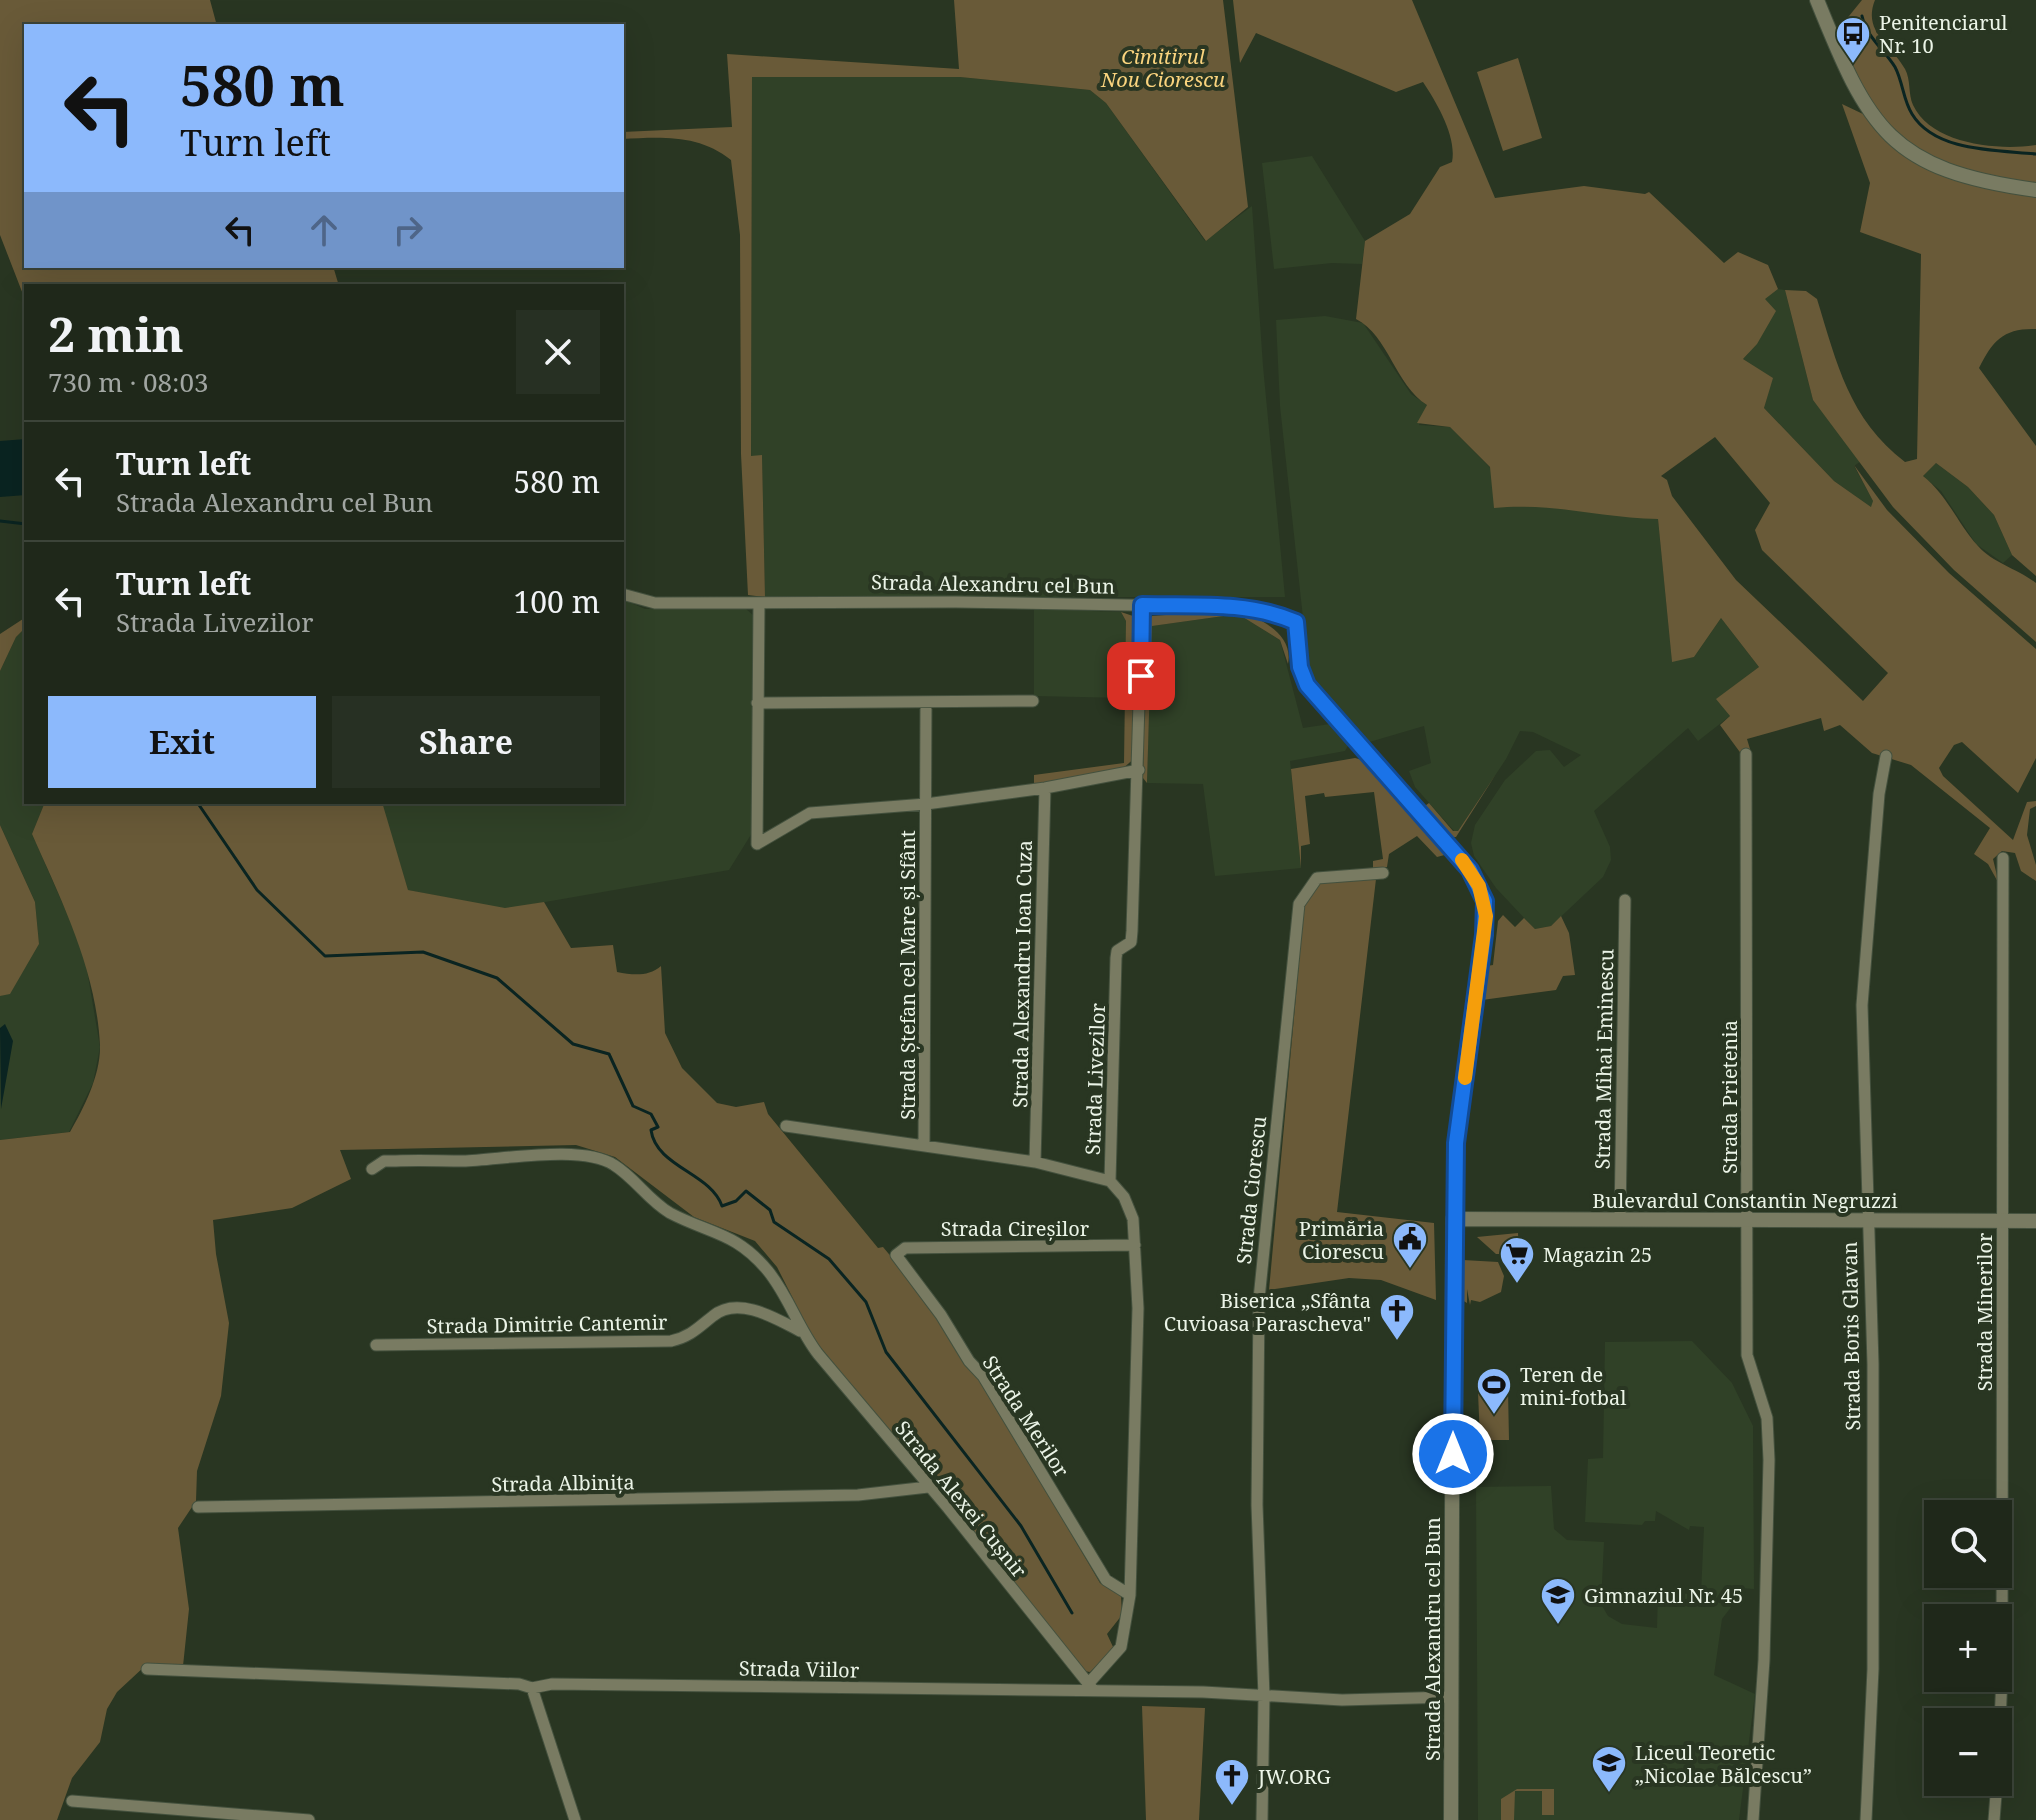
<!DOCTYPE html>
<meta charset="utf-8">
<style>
:root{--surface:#1f281a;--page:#273023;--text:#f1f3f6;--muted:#a1a6a2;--line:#3c4439;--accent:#8cb9fc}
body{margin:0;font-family:"Noto Serif",serif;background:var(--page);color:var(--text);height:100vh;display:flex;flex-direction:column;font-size:30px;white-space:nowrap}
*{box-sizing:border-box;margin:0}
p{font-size:26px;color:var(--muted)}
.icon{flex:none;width:44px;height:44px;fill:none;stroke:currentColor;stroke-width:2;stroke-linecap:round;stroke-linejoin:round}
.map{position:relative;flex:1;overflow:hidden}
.details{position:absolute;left:24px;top:284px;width:600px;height:520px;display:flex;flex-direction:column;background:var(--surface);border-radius:0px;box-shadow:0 8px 32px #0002,0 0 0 2px var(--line)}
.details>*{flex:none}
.banner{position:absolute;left:24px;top:24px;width:600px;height:244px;border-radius:0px;box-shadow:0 8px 32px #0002,0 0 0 2px var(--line);background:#8cb9fc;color:#111;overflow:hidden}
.fabs{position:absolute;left:1924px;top:1500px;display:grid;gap:16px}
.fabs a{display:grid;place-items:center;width:88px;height:88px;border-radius:0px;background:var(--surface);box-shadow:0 8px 32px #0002,0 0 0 2px var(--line);font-size:40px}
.pin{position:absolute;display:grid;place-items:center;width:68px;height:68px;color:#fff;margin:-34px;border-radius:16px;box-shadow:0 4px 12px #0006}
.me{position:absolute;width:88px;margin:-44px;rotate:0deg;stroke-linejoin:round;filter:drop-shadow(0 0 6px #0008)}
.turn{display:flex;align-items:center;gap:28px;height:168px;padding:0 24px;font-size:36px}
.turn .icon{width:104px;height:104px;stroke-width:2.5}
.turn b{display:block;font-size:56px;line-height:68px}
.lanes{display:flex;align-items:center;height:76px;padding:0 24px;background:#0003;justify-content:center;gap:40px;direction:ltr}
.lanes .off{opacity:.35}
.round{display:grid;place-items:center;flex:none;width:84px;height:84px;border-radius:0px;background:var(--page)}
.summary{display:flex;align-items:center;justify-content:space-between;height:136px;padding:0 24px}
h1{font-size:48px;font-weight:700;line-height:60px}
.cta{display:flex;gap:16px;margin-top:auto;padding:16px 24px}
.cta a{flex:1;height:92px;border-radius:0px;background:var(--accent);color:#111;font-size:32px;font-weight:700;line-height:92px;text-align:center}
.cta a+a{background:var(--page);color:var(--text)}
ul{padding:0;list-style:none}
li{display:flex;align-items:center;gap:24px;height:120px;padding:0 24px;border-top:2px solid var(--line)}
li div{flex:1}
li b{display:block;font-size:30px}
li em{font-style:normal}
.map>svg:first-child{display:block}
.built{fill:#304127}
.green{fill:#695a38;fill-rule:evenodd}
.water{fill:#0a2421}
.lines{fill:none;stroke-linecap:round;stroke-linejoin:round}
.stream{stroke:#0a2421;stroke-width:3}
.minor-casing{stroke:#44513e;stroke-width:13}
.tertiary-casing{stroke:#44513e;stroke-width:16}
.minor{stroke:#797b62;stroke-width:11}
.tertiary{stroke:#797b62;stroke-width:14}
.route-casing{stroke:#114b97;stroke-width:20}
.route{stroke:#1a73e8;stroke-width:14}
.slow{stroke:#f59e0b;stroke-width:14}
.labels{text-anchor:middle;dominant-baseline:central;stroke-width:8;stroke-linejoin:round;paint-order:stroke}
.poi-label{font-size:20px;fill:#ebf4e7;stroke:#293622;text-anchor:start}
.park-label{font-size:20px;font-style:italic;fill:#fad47e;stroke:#293622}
.street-label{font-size:20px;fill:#ebf4e7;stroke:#293622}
</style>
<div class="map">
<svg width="2036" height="1820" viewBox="0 0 2036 1820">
<rect width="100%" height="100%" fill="#293622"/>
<path class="built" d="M752,77H960L1090,90L1106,103L1205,241L1252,206L1263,366L1285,597H1106L1097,593L1087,597H765L762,456L751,457Z
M1312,156L1365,241L1362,264L1332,263L1274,269L1262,163Z
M1778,289L1785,290L1813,400L1861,461L1854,466L1873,501L1872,508L1834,481L1764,408L1772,378L1743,359L1748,354L1765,298Z
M1325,316L1363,323L1411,394L1427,405L1419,425L1450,427L1527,505L1658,519L1672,661L1694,657L1721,618L1759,667L1717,699L1730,716L1698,741L1688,728L1594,811L1610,847L1611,860L1603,877L1551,926L1535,929L1528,922L1496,888L1474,856L1471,843L1475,825L1505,780L1536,751L1550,750L1564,767L1581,755L1533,732L1520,731L1506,759L1458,831H1454L1415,787L1409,771L1431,763L1424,726L1366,743L1309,673L1280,406L1276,320Z
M1936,463L1968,487L1994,515L2012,555L2003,563L1976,544L1941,491L1923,476Z
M622,599L645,609H746L754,616L752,833L729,870L505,909L408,890L381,802H622Z
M1034,609L1121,612L1126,621V698L1034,696Z
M1238,614L1280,640L1303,728L1330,724L1349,744L1345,751L1290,761L1301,868L1215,876L1203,784L1147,783L1151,626Z
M26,627V802H45L32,834L84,952L100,1047L93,1083L69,1132L0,1140V996L10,993L39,944L35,902L0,825V671L16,637Z
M1692,1341L1732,1383L1753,1426L1754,1589L1741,1588V1594L1722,1619L1714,1675L1755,1694L1739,1820H1478L1476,1487L1551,1486L1554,1529L1567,1540L1604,1542L1601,1604L1608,1616L1622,1624L1657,1628L1658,1593L1701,1594L1704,1527L1690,1526L1689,1530L1656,1511L1655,1521H1645L1642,1525L1585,1522L1588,1459L1603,1458L1605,1342Z"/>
<path class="green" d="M0,0H210L217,26H26V266H333L339,286H26V302L0,235Z
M954,0H1223L1248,207L1206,241L1106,103L1090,90L960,77H752L751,456L762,455L765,597L748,595L741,454L740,235L731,160C699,134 661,137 622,139V132L732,127L727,54L959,69Z
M1233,0H1412L1495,198L1584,186L1645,194L1649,192L1724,263L1738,252L1768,265L1778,289L1765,299L1776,311L1757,344L1743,359L1773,378L1764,408L1834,481L1871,507L1873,501L1854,465L1887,510L1949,573L2036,649V758L2018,793L1962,742L1954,745L1939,768L1943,776L2013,840L2027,802L2036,801V806L2030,809L2027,835L2036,865V881L2021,871L2015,853L2002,851L1993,859L1999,884L1988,864L1974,854L1990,828L1911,765L1872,753L1840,725L1824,731L1821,718L1747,739L1750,749L1742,755L1720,725L1730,716L1716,699L1759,667L1721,618L1694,657L1672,662L1658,519C1601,518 1551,502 1494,508L1490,467L1450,427L1417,423L1427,405C1395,385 1389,336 1356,319L1365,241L1410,214L1440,167L1452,162C1457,137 1437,103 1423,82L1396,92L1256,33L1240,63ZM1715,437L1770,503L1755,530L1762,550L1888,673L1863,701L1736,580L1672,496L1667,480L1661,476Z
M1862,0H1875C1862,32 1892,45 1905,69C1911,80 1908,94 1913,105C1931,144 1998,151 2036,145V183C1980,181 1903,155 1871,106C1857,83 1848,56 1836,32Z
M1518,58L1542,138L1503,151L1477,72Z
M1842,104L1863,114L1900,151L2036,196V329C2004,328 1993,340 1979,368L2036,446V576L2012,555L1994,515L1968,487L1936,463L1923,476C1948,496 1957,523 1978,546C1993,563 2018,569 2036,583V642L1954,570L1893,507L1813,400L1785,290L1806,291L1817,299C1837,364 1849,419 1905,462L1917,459L1921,254L1860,232L1870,183Z
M1232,610C1258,616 1294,633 1288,664L1280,640L1238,614L1152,626L1150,673L1145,672V628L1152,616Z
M1121,612L1136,617L1137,756L1120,771L1034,784V775L1124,763L1126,621Z
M26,617V627L16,637L0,671V634Z
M1150,681L1147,783L1143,778L1145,682Z
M1355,758L1366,761L1452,853L1437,857L1417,836L1389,854L1387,867L1373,868V861L1383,859L1374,792L1325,797L1324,793L1305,796L1310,844L1301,846V868L1291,769Z
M1496,774L1456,837H1450L1422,808L1429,803L1453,831H1458Z
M45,802H382L408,890L505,908L544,902L571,948L613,945L617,972C633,975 648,977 661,966L665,1033L682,1068L717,1103L736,1107L764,1102L768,1114L878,1248L883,1247L919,1290L977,1373L1100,1583L1121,1595L1122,1615L1107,1634L1114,1649L1090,1672L1084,1671L813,1338L777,1267L755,1241L694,1217L615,1157L576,1145L340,1150L351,1179L292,1208L213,1220L216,1254L229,1323L221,1396L197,1471L196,1501L178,1528L189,1609L183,1666H145L117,1692L107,1709L100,1742L72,1778L57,1820H0V1140L70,1132C84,1108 101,1074 100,1045C96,969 62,902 32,834Z
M0,825L35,902L39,944L10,994L0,996Z
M1376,879L1337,1212L1434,1223L1436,1300L1381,1280L1349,1278L1269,1290L1305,897L1318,880Z
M1503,915L1515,927L1524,918L1535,929L1551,926L1561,916L1569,933L1575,975L1563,976L1556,990L1482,1000L1487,966L1493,965L1498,921Z
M1518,1233L1519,1254H1496L1477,1237Z
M1463,1260L1498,1262L1504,1276L1501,1292L1480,1302L1471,1300L1470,1305L1467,1289V1303L1462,1300L1460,1263Z
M1508,1390L1509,1440H1480L1478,1392Z
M1142,1706L1205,1708L1199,1820H1146Z
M1517,1789H1554V1815H1542V1791H1515L1514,1820H1501V1799Z"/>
<path class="water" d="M26,439V495L0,497V441Z
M5,1024L13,1041L1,1109L0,1028Z"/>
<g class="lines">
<path class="stream" d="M1862,16C1867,38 1884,49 1895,67C1903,82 1903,100 1912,114C1935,152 1996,150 2036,154
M0,521L26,524
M197,802L257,890L325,956L423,952L497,978L573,1044L609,1054L633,1106L651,1114L658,1127L651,1130C656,1167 711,1173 722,1206L736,1201L746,1191L770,1210L774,1222L829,1259L866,1302L886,1352L1021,1526L1072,1613"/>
<defs>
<path id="minor" d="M622,594L655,603L956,602L1240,607L1266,610L1296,622L1300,667L1307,685L1455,850C1478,880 1488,896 1484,935L1456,1143L1453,1219
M757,703L1033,701
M1746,754L1747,1355L1767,1418L1769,1460L1764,1660L1753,1820
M757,844L810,813L926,804L1045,788L1139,770
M757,844L759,603
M786,1126L1035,1162L1110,1181
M924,1146L926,703
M1035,1162L1045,788
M372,1169L384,1161H396C418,1160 441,1161 463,1161C501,1160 582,1144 614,1165C635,1178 648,1200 670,1213C710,1234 736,1232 768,1271C789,1297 798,1328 818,1354L948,1508L1091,1687
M1620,1220L1625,900
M376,1345L671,1341C690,1337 699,1327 713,1316C738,1295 777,1319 800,1331
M198,1507L858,1495L928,1487
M1130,1595L1106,1580L983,1376L969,1361L941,1315L896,1255L905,1248L1135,1245
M147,1669L519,1684L532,1688L552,1684L1203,1692L1342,1700L1451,1697
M1088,1684L1121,1647L1130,1595L1138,1308L1133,1219L1124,1197L1110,1181L1116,958L1117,951L1131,942L1132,931L1142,605
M532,1688L575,1820
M1998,1767L2002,1677L2003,858
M72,1801L309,1820
M1262,1820L1264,1696L1257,1505L1259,1299L1299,904L1317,878L1383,873
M1866,1820L1873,1669V1364L1862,1005L1879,794L1886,756
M1994,1820L1997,1782"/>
<path id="tertiary" d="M1817,0C1869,129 1889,170 2036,190
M1451,1820L1453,1219L2036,1221"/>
</defs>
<use href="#minor" class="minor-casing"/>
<use href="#tertiary" class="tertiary-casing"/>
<use href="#minor" class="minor"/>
<use href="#tertiary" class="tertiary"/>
</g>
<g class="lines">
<defs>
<path id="route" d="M1141,676L1142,605C1194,606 1248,601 1296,622L1300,667L1307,685L1470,870L1485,901L1484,935L1456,1143L1453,1454"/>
</defs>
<use href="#route" class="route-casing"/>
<use href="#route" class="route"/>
<path class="slow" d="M1462,860L1479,886L1486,916L1465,1078"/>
</g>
<defs>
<symbol id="bus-pin" viewBox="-11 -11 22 30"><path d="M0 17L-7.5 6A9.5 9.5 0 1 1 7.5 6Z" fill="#8cb9fc" stroke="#293622"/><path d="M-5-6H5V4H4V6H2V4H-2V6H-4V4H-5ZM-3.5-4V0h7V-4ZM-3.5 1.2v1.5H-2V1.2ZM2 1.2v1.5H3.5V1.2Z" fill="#111"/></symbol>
<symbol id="civic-pin" viewBox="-11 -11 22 30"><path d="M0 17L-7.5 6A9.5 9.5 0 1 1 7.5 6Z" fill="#8cb9fc" stroke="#293622"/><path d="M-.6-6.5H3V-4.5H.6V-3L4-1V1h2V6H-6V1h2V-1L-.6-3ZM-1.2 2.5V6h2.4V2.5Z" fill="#111"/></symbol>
<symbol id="supermarket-pin" viewBox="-11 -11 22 30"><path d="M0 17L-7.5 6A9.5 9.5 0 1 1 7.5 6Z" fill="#8cb9fc" stroke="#293622"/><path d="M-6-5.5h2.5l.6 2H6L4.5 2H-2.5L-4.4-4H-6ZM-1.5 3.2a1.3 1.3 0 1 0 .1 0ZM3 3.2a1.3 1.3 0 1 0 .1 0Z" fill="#111"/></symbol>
<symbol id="church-pin" viewBox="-11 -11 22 30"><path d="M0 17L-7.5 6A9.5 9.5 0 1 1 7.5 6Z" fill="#8cb9fc" stroke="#293622"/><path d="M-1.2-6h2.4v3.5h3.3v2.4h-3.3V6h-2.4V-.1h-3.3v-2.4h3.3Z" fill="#111"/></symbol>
<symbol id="stadium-pin" viewBox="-11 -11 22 30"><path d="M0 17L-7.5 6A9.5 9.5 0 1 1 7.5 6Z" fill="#8cb9fc" stroke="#293622"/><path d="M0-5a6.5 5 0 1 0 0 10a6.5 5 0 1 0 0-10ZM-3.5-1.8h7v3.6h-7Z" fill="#111"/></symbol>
<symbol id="school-pin" viewBox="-11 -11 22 30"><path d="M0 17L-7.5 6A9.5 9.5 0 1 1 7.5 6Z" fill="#8cb9fc" stroke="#293622"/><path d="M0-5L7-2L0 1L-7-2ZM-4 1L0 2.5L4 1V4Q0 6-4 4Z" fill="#111"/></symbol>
</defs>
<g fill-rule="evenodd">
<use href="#bus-pin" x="1833" y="14" width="40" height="54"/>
<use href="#civic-pin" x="1390" y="1219" width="40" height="54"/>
<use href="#supermarket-pin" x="1497" y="1234" width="40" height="54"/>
<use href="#church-pin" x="1377" y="1291" width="40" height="54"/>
<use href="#stadium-pin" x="1474" y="1365" width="40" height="54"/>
<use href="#school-pin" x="1538" y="1575" width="40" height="54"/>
<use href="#school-pin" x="1589" y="1743" width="40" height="54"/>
<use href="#church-pin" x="1212" y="1756" width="40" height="54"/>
</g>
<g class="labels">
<g class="poi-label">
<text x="1879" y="22">Penitenciarul<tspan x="1879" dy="23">Nr. 10</tspan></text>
<text x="1384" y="1228" text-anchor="end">Primăria<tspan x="1384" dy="23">Ciorescu</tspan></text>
<text x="1543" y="1254">Magazin 25</text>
<text x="1371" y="1300" text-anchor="end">Biserica „Sfânta<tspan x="1371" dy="23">Cuvioasa Parascheva"</tspan></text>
<text x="1520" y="1374">Teren de<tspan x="1520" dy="23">mini-fotbal</tspan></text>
<text x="1584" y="1595">Gimnaziul Nr. 45</text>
<text x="1635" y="1752">Liceul Teoretic<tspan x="1635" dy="23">„Nicolae Bălcescu”</tspan></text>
<text x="1258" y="1776">JW.ORG</text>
</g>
<g class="park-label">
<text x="1163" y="56">Cimitirul<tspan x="1163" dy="23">Nou Ciorescu</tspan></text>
</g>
<g class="street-label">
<text transform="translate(993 584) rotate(1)">Strada Alexandru cel Bun</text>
<text transform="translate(1022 974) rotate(-89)">Strada Alexandru Ioan Cuza</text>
<text transform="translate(907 975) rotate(-90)">Strada Ștefan cel Mare și Sfânt</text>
<text transform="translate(1604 1059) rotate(-89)">Strada Mihai Eminescu</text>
<text transform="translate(1095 1079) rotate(-88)">Strada Livezilor</text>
<text transform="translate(1729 1097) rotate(-90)">Strada Prietenia</text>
<text transform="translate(1251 1190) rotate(-84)">Strada Ciorescu</text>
<text x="1745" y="1200">Bulevardul Constantin Negruzzi</text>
<text x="1015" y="1228">Strada Cireșilor</text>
<text transform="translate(1984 1312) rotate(-90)">Strada Minerilor</text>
<text transform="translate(547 1324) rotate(-1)">Strada Dimitrie Cantemir</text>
<text transform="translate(1851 1336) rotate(-91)">Strada Boris Glavan</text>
<text transform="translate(1026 1416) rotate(57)">Strada Merilor</text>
<text transform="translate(563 1483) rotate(-1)">Strada Albinița</text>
<text transform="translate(961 1499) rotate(51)">Strada Alexei Cușnir</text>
<text transform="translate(1432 1639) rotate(-90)">Strada Alexandru cel Bun</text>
<text transform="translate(799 1669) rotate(1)">Strada Viilor</text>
</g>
</g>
</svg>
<div class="fabs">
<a><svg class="icon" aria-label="search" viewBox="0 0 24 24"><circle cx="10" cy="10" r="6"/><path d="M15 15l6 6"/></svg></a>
<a>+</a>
<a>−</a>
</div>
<div class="pin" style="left:1141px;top:676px;background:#d93025"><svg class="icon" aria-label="arrive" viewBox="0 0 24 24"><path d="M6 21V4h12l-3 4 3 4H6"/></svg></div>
<svg class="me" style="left:1453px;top:1454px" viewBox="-20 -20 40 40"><circle r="17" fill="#1a73e8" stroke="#fff" stroke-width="3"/><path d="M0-11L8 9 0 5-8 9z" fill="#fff"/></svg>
<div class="banner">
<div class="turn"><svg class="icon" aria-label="left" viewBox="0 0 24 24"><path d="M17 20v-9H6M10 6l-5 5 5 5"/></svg><div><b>580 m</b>Turn left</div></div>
<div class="lanes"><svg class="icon" aria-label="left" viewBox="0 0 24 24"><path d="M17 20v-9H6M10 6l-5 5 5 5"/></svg><svg class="icon off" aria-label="ahead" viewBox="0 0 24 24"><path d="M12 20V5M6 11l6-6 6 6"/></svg><svg class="icon off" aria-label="right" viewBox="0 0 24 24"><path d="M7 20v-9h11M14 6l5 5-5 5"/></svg></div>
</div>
<section class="details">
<div class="summary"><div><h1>2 min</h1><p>730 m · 08:03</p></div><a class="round"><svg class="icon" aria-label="close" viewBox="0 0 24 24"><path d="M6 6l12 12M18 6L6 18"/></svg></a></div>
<ul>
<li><svg class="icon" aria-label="left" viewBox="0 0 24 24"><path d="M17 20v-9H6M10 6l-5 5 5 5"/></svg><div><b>Turn left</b><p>Strada Alexandru cel Bun</p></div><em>580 m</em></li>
<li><svg class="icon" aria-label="left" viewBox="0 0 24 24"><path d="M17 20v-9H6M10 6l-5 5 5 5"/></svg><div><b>Turn left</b><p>Strada Livezilor</p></div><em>100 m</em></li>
</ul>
<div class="cta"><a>Exit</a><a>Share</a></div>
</section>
</div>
